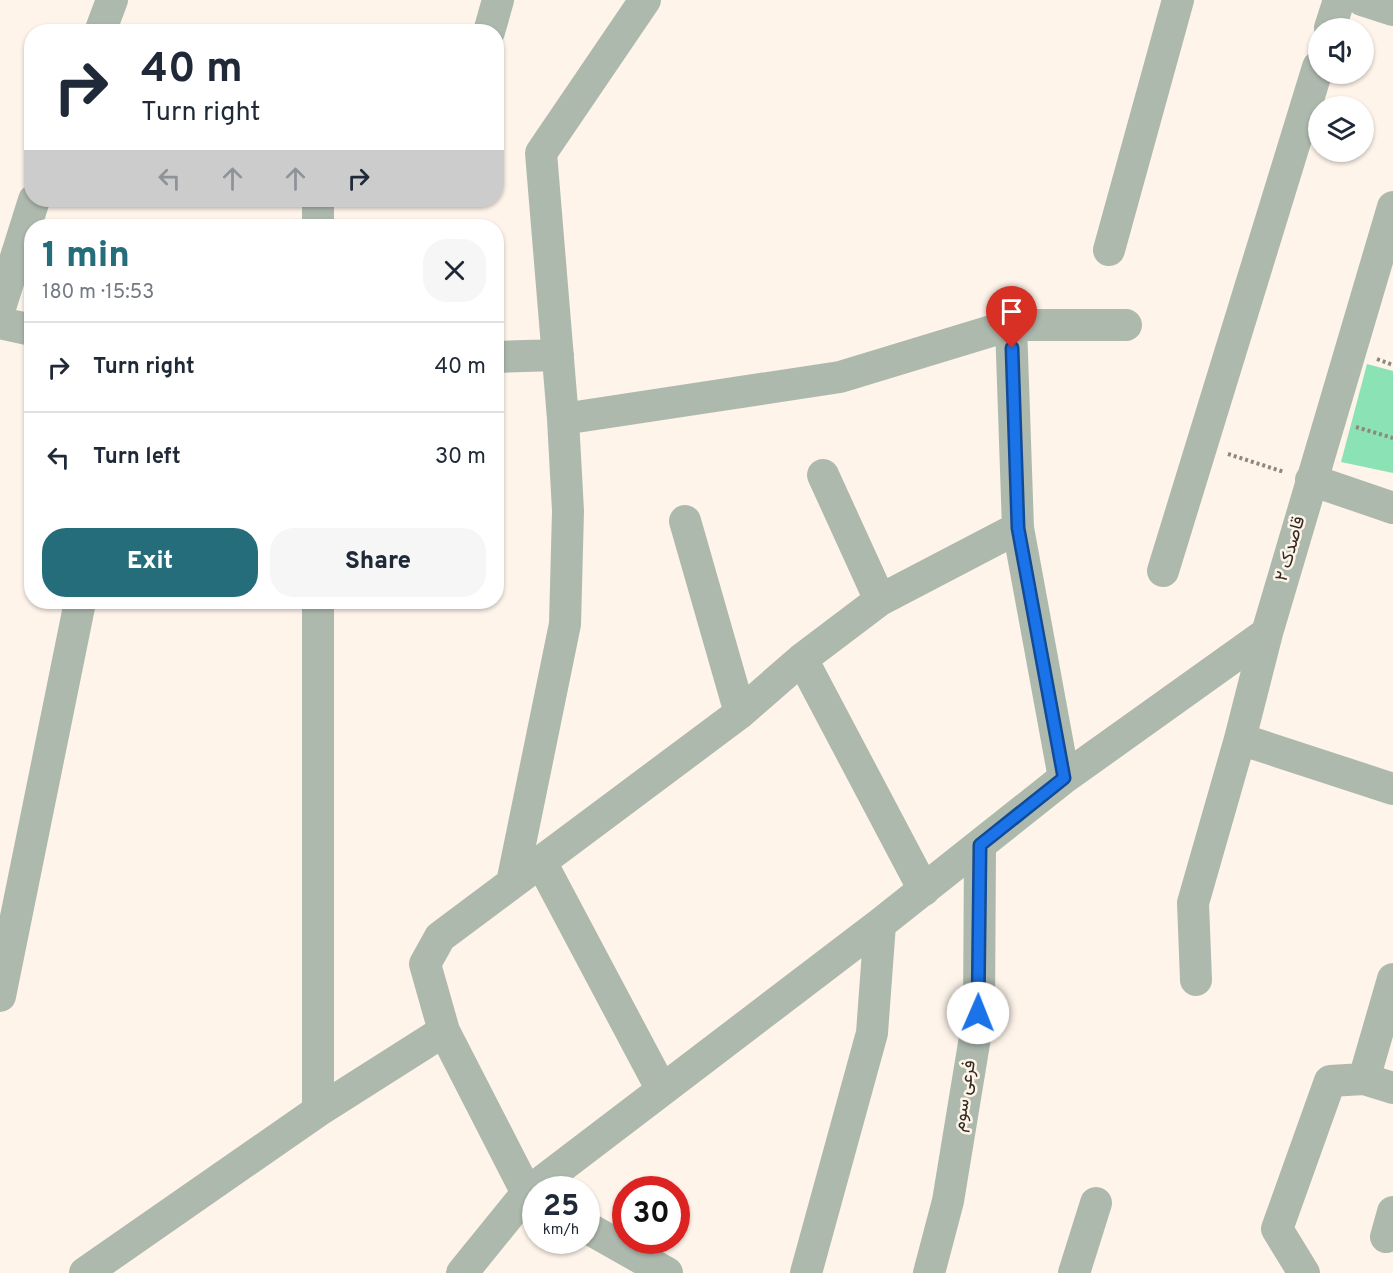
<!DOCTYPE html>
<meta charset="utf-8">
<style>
:root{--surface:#fff;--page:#f6f6f7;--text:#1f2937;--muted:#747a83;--line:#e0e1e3;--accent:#266d7b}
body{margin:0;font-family:Overpass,Vazirmatn,sans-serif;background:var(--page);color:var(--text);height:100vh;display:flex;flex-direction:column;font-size:22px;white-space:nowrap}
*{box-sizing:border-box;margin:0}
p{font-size:20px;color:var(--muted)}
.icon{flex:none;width:33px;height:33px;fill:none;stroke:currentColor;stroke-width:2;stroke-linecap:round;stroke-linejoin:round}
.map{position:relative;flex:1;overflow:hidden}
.side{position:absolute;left:24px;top:219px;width:480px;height:390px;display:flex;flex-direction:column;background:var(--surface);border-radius:24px;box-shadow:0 2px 4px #0004}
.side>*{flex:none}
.banner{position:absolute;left:24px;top:24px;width:480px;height:183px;border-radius:24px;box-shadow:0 2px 4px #0004;background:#fff;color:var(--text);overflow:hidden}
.controls{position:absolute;left:1308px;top:18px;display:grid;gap:12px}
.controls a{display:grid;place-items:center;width:66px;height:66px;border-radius:50%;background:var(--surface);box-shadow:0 2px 4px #0004;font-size:30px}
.speed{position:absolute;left:522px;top:1176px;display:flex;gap:12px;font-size:30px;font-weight:700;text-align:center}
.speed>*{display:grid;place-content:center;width:78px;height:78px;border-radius:50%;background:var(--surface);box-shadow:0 2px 4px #0004;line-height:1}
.speed small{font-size:15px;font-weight:400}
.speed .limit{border:9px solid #d22;background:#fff;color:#111}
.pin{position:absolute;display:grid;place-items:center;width:51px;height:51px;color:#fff;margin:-62px -26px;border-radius:50% 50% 50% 0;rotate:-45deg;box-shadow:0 0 6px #0007}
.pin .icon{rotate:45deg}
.me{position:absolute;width:66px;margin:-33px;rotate:1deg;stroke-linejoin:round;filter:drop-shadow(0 0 4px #0008)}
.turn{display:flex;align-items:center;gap:21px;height:126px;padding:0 18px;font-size:27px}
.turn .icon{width:78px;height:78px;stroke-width:2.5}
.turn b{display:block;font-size:42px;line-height:51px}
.lanes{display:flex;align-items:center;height:57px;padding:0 18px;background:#0003;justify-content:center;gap:30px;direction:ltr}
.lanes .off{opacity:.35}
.round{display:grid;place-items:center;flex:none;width:63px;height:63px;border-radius:24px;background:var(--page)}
.head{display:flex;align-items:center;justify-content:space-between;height:102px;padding:0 18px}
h1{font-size:36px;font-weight:800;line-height:45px;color:var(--accent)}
.primary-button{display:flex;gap:12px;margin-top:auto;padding:12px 18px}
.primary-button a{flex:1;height:69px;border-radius:24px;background:var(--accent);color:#fff;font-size:24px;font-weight:800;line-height:69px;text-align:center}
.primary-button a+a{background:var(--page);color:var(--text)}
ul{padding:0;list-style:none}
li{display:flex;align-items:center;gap:18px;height:90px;padding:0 18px;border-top:2px solid var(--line)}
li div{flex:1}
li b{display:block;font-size:22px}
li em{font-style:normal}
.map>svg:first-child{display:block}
.green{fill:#8be2b5}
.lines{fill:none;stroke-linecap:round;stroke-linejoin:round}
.path{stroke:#90877c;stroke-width:4;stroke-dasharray:3 3;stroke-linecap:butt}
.minor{stroke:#aeb9ae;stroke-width:32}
.route-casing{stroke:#114b97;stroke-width:15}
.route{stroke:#1a73e8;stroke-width:10}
.labels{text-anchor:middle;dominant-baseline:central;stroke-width:5;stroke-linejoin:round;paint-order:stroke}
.street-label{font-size:18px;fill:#322a1f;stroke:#fef4ea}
</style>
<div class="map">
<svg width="1393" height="1273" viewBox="0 0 1393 1273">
<rect width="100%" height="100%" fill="#fef4ea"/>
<path class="green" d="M1367,364L1393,371V473L1341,462Z"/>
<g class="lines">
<path class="path" d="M1377,359L1393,365
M1356,427L1393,438
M1228,454L1284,472"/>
<path class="minor" d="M1362,0L1393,10
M1330,28L1339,0
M100,32L112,0
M489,32L498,0
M1393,207L1267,633L1240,739L1393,789
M318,226V200
M1109,250L1178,0
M0,308L34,200
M0,323L32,330
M496,357L558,355
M563,419L840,377L1011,325
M823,475L880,600
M1311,480L1393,508
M685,521L740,713
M1163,571L1318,67
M802,659L924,890
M1064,778L1018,528L1011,325H1126
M541,862L662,1090
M512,883L565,624L568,511L563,419L541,153L645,0
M1196,980L1193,903L1240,739
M0,996L80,602
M1364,1079L1393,979
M318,1111V602
M536,1198L527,1193L444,1031L425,964L440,937L740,713L802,659L880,600L1018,528
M586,1227L667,1273
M1386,1237L1393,1212
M85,1273L318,1111L444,1031
M462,1273L527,1193L880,924L1064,778L1267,633
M806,1273L872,1033L880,924
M929,1273L948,1201L979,1013L980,845
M1074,1273L1096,1203
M1304,1273L1277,1229L1330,1081L1364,1079L1393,1088"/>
</g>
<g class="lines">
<defs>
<path id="route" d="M978,1013L980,845L1064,778L1018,528L1012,348"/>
</defs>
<use href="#route" class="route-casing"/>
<use href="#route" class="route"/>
</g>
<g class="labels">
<g class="street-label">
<text transform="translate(1291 549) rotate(-74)">قاصدک ۲</text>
<text transform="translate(965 1096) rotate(-81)">فرعی سوم</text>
</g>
</g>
</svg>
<div class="controls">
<a><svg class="icon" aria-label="sound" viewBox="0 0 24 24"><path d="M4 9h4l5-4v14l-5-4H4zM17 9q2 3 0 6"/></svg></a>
<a><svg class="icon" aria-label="layers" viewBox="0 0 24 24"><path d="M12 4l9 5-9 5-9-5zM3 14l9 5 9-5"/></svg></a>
</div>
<div class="speed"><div>25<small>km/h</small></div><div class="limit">30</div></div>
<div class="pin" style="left:1012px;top:348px;background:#d93025"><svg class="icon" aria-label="arrive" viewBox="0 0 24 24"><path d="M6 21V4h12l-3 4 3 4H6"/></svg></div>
<svg class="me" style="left:978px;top:1013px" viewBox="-20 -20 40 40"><circle r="19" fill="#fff"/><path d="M0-13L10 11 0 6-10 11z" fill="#1a73e8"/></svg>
<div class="banner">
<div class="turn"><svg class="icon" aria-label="right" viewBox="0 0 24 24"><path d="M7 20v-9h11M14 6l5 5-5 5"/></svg><div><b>40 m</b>Turn right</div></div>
<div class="lanes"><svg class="icon off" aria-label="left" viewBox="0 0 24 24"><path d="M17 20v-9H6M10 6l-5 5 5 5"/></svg><svg class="icon off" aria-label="ahead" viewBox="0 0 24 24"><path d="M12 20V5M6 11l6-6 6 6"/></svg><svg class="icon off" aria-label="ahead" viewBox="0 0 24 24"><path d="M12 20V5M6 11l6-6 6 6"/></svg><svg class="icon" aria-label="right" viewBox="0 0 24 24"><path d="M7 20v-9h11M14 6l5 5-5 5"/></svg></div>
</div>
<section class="side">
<div class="head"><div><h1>1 min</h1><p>180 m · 15:53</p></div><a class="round"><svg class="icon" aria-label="close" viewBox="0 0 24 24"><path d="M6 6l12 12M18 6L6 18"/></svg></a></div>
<ul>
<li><svg class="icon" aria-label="right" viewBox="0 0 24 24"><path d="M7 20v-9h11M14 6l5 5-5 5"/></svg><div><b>Turn right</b></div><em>40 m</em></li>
<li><svg class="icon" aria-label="left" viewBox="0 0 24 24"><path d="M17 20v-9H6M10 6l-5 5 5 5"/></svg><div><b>Turn left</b></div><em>30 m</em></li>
</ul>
<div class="primary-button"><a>Exit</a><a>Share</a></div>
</section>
</div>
